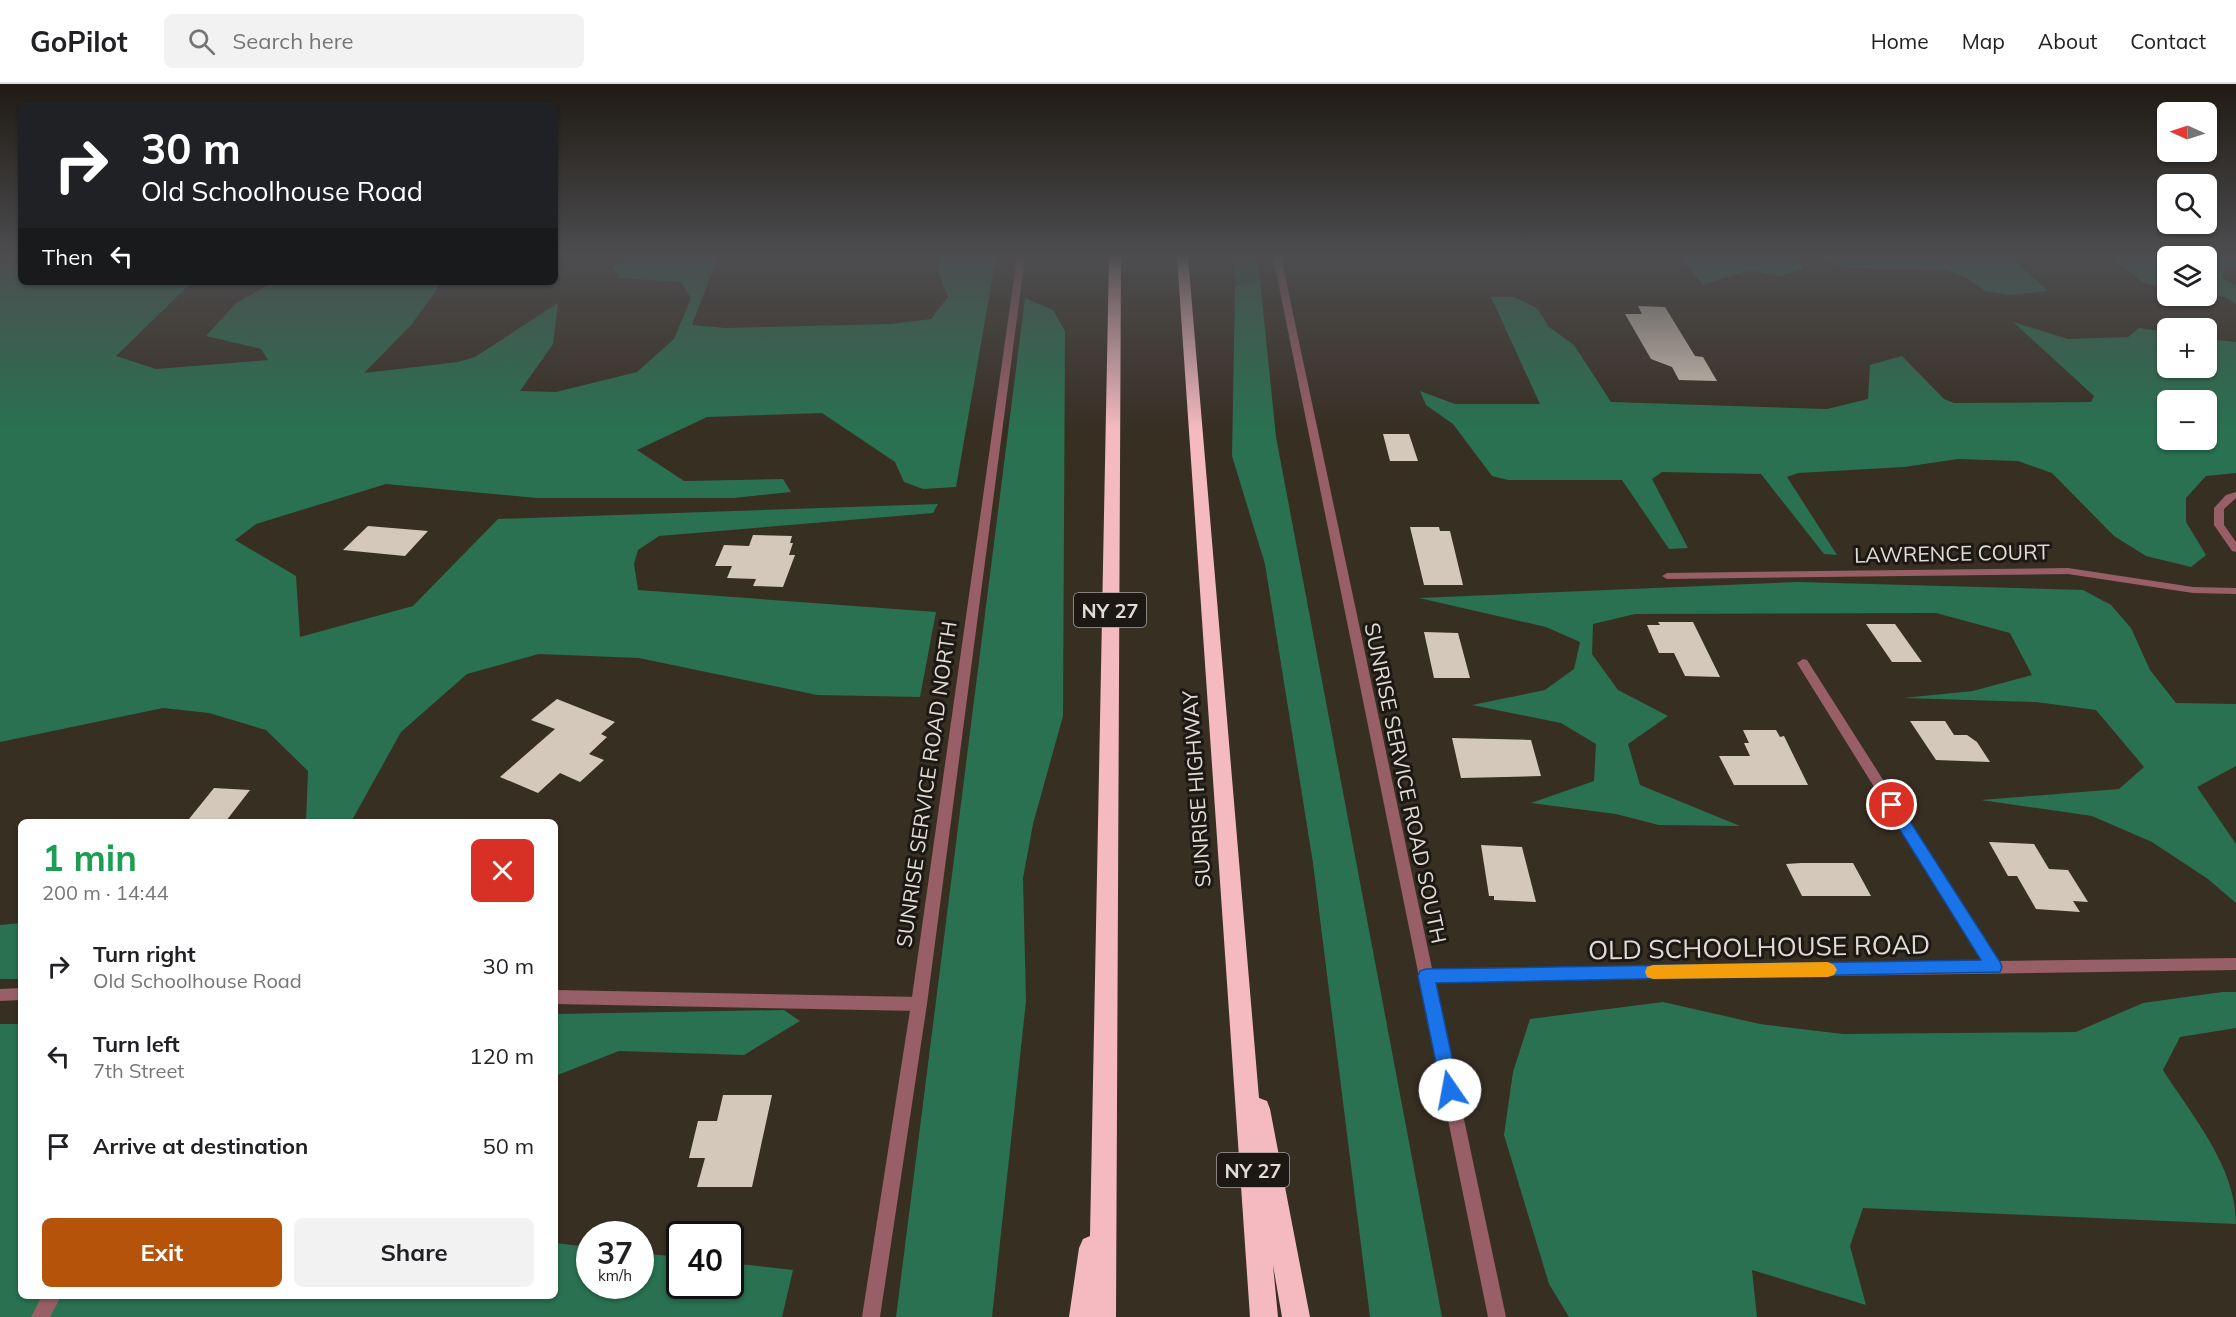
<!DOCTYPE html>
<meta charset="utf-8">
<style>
:root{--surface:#fff;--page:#f2f2f2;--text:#202124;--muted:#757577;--line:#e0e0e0;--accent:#b45309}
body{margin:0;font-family:Mulish,sans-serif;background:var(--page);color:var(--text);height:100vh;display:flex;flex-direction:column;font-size:22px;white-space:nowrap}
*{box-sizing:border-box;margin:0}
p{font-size:20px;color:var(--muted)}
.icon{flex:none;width:33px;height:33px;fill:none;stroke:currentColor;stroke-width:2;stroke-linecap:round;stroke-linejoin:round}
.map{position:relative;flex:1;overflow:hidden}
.sheet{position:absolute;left:18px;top:735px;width:540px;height:480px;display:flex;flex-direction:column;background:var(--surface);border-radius:9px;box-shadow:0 2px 4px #0004}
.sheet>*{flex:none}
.top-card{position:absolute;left:18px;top:18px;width:540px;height:183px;border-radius:9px;box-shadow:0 2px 4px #0004;background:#202124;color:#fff;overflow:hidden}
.needle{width:39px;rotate:273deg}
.fabs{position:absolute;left:2157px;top:18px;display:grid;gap:12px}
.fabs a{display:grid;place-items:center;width:60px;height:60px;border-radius:9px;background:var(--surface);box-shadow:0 2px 4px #0004;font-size:30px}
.speed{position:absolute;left:576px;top:1137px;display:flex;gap:12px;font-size:30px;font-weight:700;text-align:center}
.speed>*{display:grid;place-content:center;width:78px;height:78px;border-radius:50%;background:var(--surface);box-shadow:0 2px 4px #0004;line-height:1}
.speed small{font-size:15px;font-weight:400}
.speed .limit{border:3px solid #111;border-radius:9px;background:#fff;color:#111}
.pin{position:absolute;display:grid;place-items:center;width:51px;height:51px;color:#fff;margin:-26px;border:3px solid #fff;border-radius:50%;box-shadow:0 2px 6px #0007}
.me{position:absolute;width:66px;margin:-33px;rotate:348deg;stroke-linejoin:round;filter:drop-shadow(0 0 4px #0008)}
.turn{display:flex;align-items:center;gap:21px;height:126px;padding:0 24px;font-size:27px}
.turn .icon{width:78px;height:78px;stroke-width:2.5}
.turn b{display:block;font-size:42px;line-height:51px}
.then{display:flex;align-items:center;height:57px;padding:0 24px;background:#0003;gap:12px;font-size:22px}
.round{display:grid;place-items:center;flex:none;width:63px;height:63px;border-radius:9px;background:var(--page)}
.overview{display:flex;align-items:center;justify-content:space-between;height:102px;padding:0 24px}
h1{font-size:36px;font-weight:700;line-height:45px;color:#1e9e55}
.cta{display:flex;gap:12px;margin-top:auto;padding:12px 24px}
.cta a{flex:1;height:69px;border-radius:9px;background:var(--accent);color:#fff;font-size:24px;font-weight:700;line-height:69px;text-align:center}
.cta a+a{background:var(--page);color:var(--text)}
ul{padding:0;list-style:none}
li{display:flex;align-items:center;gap:18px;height:90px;padding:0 24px}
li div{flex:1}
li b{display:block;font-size:22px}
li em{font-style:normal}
header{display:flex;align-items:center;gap:36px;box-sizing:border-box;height:84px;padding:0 30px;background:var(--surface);border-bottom:2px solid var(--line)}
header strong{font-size:28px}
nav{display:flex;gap:33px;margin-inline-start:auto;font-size:21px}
.search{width:420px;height:54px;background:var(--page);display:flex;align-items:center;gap:15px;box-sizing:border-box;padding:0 21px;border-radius:9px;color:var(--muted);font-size:22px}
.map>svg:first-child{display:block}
.green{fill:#245b41}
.forest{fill:#297150;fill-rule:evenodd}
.building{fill:#d3c8b9}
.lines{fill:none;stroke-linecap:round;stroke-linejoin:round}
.minor{fill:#995f66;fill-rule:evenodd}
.tertiary{fill:#995f66;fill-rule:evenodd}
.motorway{fill:#f5bac0;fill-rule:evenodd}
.route{fill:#1a73e8;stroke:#114b97;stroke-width:1.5}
.slow{fill:#f59e0b}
.labels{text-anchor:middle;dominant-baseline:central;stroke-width:6;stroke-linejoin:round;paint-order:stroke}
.shield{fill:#1c1813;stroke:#a5a099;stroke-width:1.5}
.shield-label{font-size:20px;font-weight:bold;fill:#e0dbd3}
.street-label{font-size:21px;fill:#e0dbd3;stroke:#1c1813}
.near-street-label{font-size:26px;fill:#e0dbd3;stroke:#1c1813}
</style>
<header>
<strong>GoPilot</strong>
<div class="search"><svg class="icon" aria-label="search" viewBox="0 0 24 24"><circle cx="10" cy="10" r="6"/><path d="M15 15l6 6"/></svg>Search here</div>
<nav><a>Home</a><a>Map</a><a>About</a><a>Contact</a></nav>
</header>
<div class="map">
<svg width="2236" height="1233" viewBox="0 0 2236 1233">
<rect width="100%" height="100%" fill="#382f23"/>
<path class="green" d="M1232,173H1256L1260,196L1235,202Z"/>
<path class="forest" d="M634,173H718L692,241L725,244L891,240L931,235L948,213L936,182L944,173H996L956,403L923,405L904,398L895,378L822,329L707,333L637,366L684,397L783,395L791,408L734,414H537L386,400L256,440L235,456L296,492L300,553L413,522L498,435L938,420L933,429L659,452L638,466L634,480L638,506L936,528L920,613L817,611L639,574L539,570L467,590L401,648L351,738H306L308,687L266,646L209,629L163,624L0,658V181L21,177V198H192L116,272L156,285L268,276L261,265L206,252L236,219L274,198H442L412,240L364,289L458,278L475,273L558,219L553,260L520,307L556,308L637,288L674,255L691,214L681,198L619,194L613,183Z
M1681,173H1797L1803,185L1779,192L1753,187L1742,188L1703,201Z
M1824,173H2011L2048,207L2009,211L1985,207L1967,194L1945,186L1850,184L1829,177Z
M2111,173H2167V204L2143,199Z
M2207,173H2236V181L2224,183L2222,194L2236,201V220L2225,213L2207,211Z
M1260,196L1276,353L1442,1233H1370L1313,779L1265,480L1232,372L1235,202Z
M1491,213H1514L1537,224L1549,243L1574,261L1611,318L1827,325L1868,315L1870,281L1902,272L1944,315L1954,319L2091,318L2094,312L2013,238L2068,255L2128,253L2139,244L2167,248L2168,284H2206L2207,255L2236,258V389L2206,392L2186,414V438L2206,471L2191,483L2146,472L2114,452L2052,389L2018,377L1958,375L1904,383L1798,389L1787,393L1837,471L1824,470L1761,390L1662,388L1652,395L1688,464L1669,465L1622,396H1508L1492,392L1453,340L1426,321L1420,307L1455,320H1540ZM2168,316H2206V356H2168Z
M1025,214L1053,226L1065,247L1063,632L1033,740L1023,794L1026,917L992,1233H896Z
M1798,498L2083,506L2111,521L2131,544L2150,586L2176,619L2236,620V682L2197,703L2236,760V819L2208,795L2152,758L2092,732L1981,716L2119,705L2144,683L2096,626L2036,618L1903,614L1973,607L2032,591L2010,549L1936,529L1635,530L1593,540L1592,570L1618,606L1668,632L1628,660L1640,701L1740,742L1659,741L1616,730L1531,719L1594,697L1596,660L1561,639L1472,621L1545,606L1574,585L1580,558L1546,543L1419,514Z
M21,839V895H0V841Z
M2222,908H2236V944L2180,953L2163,986C2192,1032 2236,1082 2236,1140L1863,1124L1850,1162L1866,1221L1752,1186L1757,1233H1569L1549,1200L1504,1051L1513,988L1530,935L1663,918L1760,940L1843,950L2076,948L2143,919Z
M784,926L800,937L744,971L619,967L555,992V930Z
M0,940H21V1212H555V1159L589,1163L590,1202H640L641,1169L679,1173L680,1202H730L731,1179L793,1186L782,1233H0Z"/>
<path class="building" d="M1638,222L1665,223L1695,272L1703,273L1717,297L1679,296L1672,283L1651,275L1625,230H1642Z
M1383,350H1409L1418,377H1390Z
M368,442L428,447L405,472L343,466Z
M1410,443H1439L1440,447H1450L1463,501H1424Z
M753,451L792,452L790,459H793L789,471H795L783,503L753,502L756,495L727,494L732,482H715L724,461L749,462Z
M1658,538H1693L1720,593L1685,592L1674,569H1659L1647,541H1660Z
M1866,540H1895L1922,578H1892Z
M1424,548L1458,549L1470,594H1434Z
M557,615L615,638L601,650L607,653L589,670L604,676L580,698L560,689L538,709L500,693L555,645L531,636Z
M1910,637H1945L1954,651H1967L1977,658L1990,678L1936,676Z
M1743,646H1776L1780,653L1784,652L1808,701H1734L1719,672H1750L1744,659H1749Z
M1452,654L1531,656L1541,692L1461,694Z
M214,704L250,706L226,737L189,735Z
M1989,758L2034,760L2049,785L2068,786L2088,818L2073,817L2080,828L2036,825L2017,792H2008Z
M1481,761L1522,763L1536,818L1494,816V812H1489Z
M1801,779H1853L1871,812H1802L1786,780Z
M723,1011H772L752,1103H697L705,1074H689L698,1037H717Z"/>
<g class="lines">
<path class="minor" d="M2236,408V414L2224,425V441L2236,458V468L2232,467L2214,441V424L2226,411Z
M2068,484L2193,503L2236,504V510L2193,509L2068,490L1667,495L1662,492L1667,489Z
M1803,575L1807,576L1998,877L2236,874V886L1426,898L1421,896L1419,892L1421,888L1426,886L1983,878L1797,579Z
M21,904V916L0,917V905Z
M555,906L919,913L924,915L927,920L924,925L919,927L555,920Z
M42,1212H61L50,1233H31Z"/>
<path class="tertiary" d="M1017,173H1025L927,920L880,1233H862L911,920Z
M1273,173H1281L1506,1233H1488Z"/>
<path class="motorway" d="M1109,173H1121L1116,1233H1069L1079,1164L1083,1155L1090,1152Z
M1177,173H1188L1259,1014L1267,1017L1270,1025L1310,1233H1282L1273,1181L1278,1233H1250Z"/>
</g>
<linearGradient id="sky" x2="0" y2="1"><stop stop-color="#1f1a13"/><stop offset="0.5" stop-color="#4d4d50"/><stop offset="1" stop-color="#4d4d50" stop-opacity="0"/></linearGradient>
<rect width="2236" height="345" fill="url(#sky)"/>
<path class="route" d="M1892,715L1897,717L2000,878L2002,883L2000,888L1436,899L1459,1006L1456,1012L1450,1014L1443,1012L1418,892L1420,887L1426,885L1981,876L1887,725L1885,721L1887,717Z"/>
<path class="slow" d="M1828,878L1834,881L1837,886L1834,891L1828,893L1653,895L1647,893L1645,888L1647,883L1653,881Z"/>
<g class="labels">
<g class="shield">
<rect x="1074" y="509" width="72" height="34" rx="4.5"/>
<rect x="1217" y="1069" width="72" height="34" rx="4.5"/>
</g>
<g class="shield-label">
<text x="1110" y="526">NY 27</text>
<text x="1253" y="1086">NY 27</text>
</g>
<g class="street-label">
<text transform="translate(1952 469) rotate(-1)">LAWRENCE COURT</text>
<text transform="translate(1406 699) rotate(78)">SUNRISE SERVICE ROAD SOUTH</text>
<text transform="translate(926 700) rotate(-82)">SUNRISE SERVICE ROAD NORTH</text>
<text transform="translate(1196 705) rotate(-94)">SUNRISE HIGHWAY</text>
</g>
<g class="near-street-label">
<text transform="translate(1759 863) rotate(-1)">OLD SCHOOLHOUSE ROAD</text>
</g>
</g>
</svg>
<div class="fabs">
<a><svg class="needle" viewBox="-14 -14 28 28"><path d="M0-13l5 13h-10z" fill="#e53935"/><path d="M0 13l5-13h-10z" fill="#757577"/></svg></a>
<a><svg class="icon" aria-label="search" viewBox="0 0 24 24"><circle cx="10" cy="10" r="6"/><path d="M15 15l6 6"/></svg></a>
<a><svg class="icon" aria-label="layers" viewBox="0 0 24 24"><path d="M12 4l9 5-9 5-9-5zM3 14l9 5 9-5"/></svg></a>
<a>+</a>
<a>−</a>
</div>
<div class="speed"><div>37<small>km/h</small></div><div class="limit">40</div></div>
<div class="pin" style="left:1892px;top:721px;background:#d93025"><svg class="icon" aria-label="arrive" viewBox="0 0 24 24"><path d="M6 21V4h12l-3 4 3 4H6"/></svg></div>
<svg class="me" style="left:1450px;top:1006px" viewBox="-20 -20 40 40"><circle r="19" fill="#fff"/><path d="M0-13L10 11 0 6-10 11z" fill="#1a73e8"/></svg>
<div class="top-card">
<div class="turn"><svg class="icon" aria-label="right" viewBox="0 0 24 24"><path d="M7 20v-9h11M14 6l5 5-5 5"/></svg><div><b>30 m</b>Old Schoolhouse Road</div></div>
<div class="then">Then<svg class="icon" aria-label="left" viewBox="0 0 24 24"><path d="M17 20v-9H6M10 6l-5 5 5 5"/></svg></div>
</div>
<section class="sheet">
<div class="overview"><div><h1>1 min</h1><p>200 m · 14:44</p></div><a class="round" style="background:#d93025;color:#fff"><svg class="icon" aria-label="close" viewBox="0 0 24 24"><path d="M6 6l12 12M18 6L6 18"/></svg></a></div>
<ul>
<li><svg class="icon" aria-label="right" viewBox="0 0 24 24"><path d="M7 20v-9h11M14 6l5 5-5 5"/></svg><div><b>Turn right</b><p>Old Schoolhouse Road</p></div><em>30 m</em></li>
<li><svg class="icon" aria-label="left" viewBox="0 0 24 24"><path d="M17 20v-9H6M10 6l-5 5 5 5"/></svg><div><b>Turn left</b><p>7th Street</p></div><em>120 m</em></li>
<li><svg class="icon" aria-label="arrive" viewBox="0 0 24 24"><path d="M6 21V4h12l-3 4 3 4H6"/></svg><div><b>Arrive at destination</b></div><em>50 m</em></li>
</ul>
<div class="cta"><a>Exit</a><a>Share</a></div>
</section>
</div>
